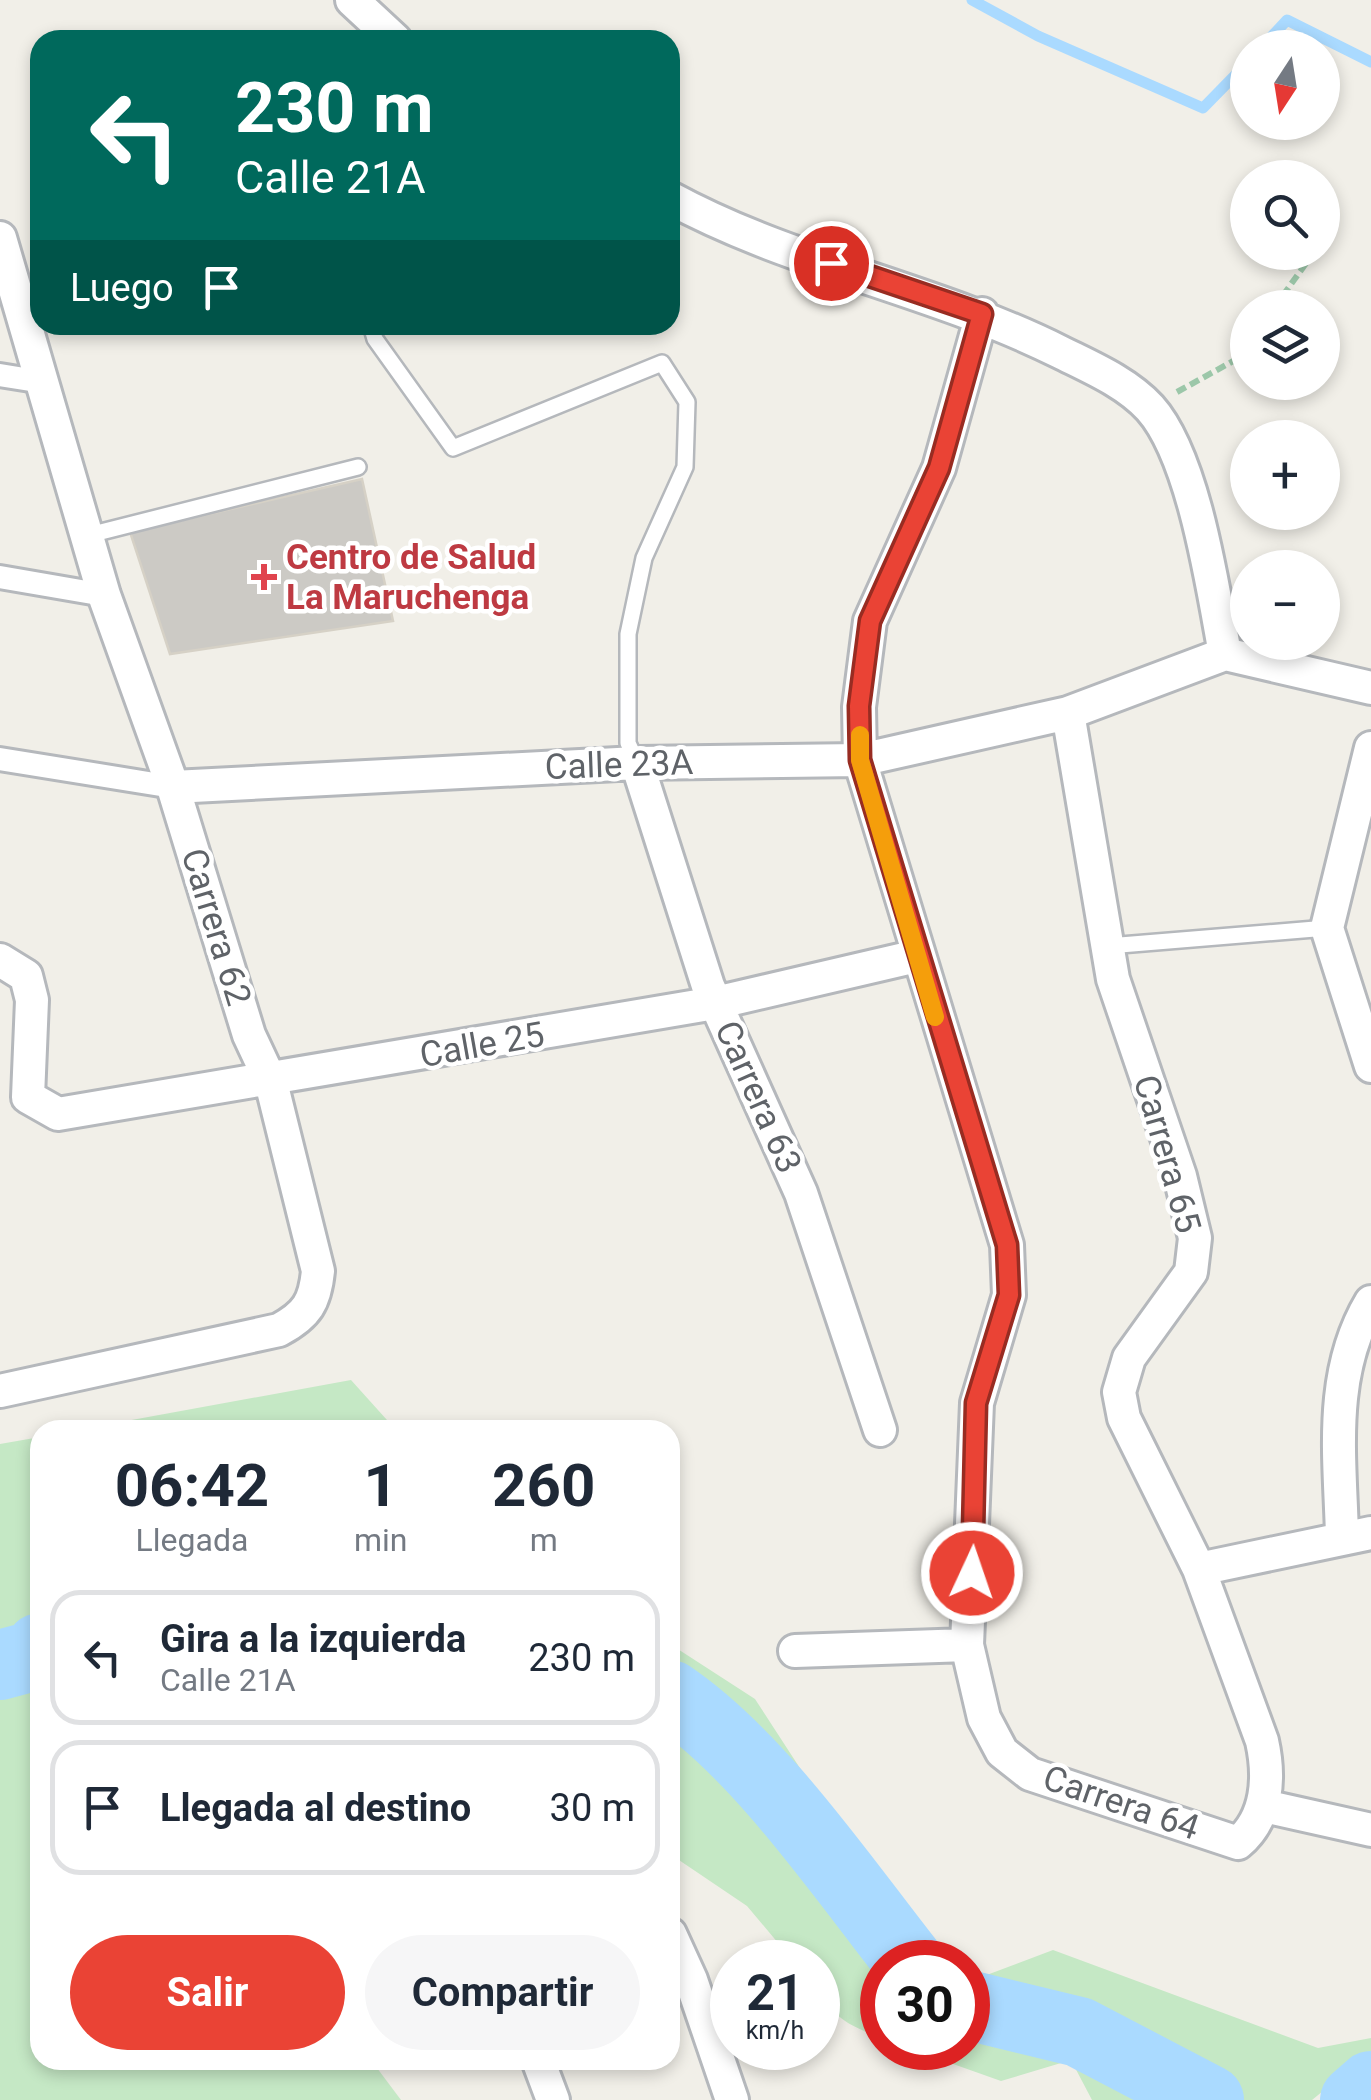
<!DOCTYPE html>
<html lang="es">
<meta charset="utf-8">
<style>
:root{--surface:#fff;--page:#f6f6f7;--text:#1f2937;--muted:#747a83;--line:#e0e1e3;--accent:#ea4335}
body{margin:0;font-family:Roboto,sans-serif;background:var(--page);color:var(--text);height:100vh;display:flex;flex-direction:column;font-size:38px;white-space:nowrap}
*{box-sizing:border-box;margin:0}
p{font-size:32px;color:var(--muted)}
.icon{flex:none;width:55px;height:55px;fill:none;stroke:currentColor;stroke-width:2;stroke-linecap:round;stroke-linejoin:round}
.map{position:relative;flex:1;overflow:hidden}
.drawer{position:absolute;left:30px;top:1420px;width:650px;height:650px;display:flex;flex-direction:column;background:var(--surface);border-radius:30px;box-shadow:0 5px 15px #0003}
.drawer>*{flex:none}
.guide{position:absolute;left:30px;top:30px;width:650px;height:305px;border-radius:30px;box-shadow:0 5px 15px #0003;background:#00695c;color:#fff;overflow:hidden}
.needle{width:65px;rotate:192deg}
.controls{position:absolute;left:1230px;top:30px;display:grid;gap:20px}
.controls a{display:grid;place-items:center;width:110px;height:110px;border-radius:50%;background:var(--surface);box-shadow:0 5px 15px #0003;font-size:50px}
.speed{position:absolute;left:710px;top:1940px;display:flex;gap:20px;font-size:50px;font-weight:700;text-align:center}
.speed>*{display:grid;place-content:center;width:130px;height:130px;border-radius:50%;background:var(--surface);box-shadow:0 5px 15px #0003;line-height:1}
.speed small{font-size:25px;font-weight:400}
.speed .limit{border:15px solid #d22;background:#fff;color:#111}
.pin{position:absolute;display:grid;place-items:center;width:85px;height:85px;color:#fff;margin:-42px;border:5px solid #fff;border-radius:50%;box-shadow:0 2px 10px #0007}
.me{position:absolute;width:110px;margin:-55px;rotate:3deg;stroke-linejoin:round;filter:drop-shadow(0 0 8px #0008)}
.turn{display:flex;align-items:center;gap:35px;height:210px;padding:0 40px;font-size:45px}
.turn .icon{width:130px;height:130px;stroke-width:2.5}
.turn b{display:block;font-size:70px;line-height:85px}
.then{display:flex;align-items:center;height:95px;padding:0 40px;background:#0003;gap:20px;font-size:38px}
.eta{display:flex;justify-content:space-evenly;align-items:center;height:170px;text-align:center}
.eta b{font-size:60px;font-weight:700;line-height:70px}
.button{display:flex;gap:20px;margin-top:auto;padding:20px 40px}
.button a{flex:1;height:115px;border-radius:60px;background:var(--accent);color:#fff;font-size:40px;font-weight:700;line-height:115px;text-align:center}
.button a+a{background:var(--page);color:var(--text)}
ul{padding:0;list-style:none}
li{display:flex;align-items:center;gap:30px;height:135px;margin:0 20px 15px;padding:0 20px;border:5px solid var(--line);border-radius:30px}
li div{flex:1}
li b{display:block;font-size:38px}
li em{font-style:normal}
.map>svg:first-child{display:block}
.green{fill:#c5e8c5}
.lines{fill:none;stroke-linecap:round;stroke-linejoin:round}
.stream{stroke:#aadaff;stroke-width:11}
.river{stroke:#aadaff;stroke-width:70}
.building{fill:#cccac5;stroke:#d6d1c6;stroke-width:2.5}
.service-casing{stroke:#b5b8bc;stroke-width:20}
.pedestrian-casing{stroke:#b5b8bc;stroke-width:28}
.minor-casing{stroke:#b5b8bc;stroke-width:38}
.path{stroke:#9cc7a9;stroke-width:6;stroke-dasharray:10 5;stroke-linecap:butt}
.service{stroke:#fff;stroke-width:15}
.pedestrian{stroke:#fff;stroke-width:22}
.minor{stroke:#fff;stroke-width:32}
.route-casing{stroke:#982c22;stroke-width:25}
.route{stroke:#ea4335;stroke-width:18}
.slow{stroke:#f59e0b;stroke-width:18}
.health-dot{fill:#e0444e;stroke:#fff;stroke-width:4}
.labels{text-anchor:middle;dominant-baseline:central;stroke-width:9;stroke-linejoin:round;paint-order:stroke}
.health-label{font-size:35px;font-weight:bold;fill:#be3a42;stroke:#fff;text-anchor:start}
.street-label{font-size:35px;fill:#5f6368;stroke:#fff}
</style>
<div class="map">
<svg width="1371" height="2100" viewBox="0 0 1371 2100">
<rect width="100%" height="100%" fill="#f1efe8"/>
<path class="green" d="M351,1380L396,1430H77Z
M40,1437V2060H371L401,2100H0V1444Z
M670,1644L755,1699L926,1962H882V2038C841,2023 818,2010 818,1962H794L747,1906L670,1854Z
M1053,1950L1318,2048L1371,2038V2100H1332L1323,2091L1312,2100H1092L1071,2060L1001,2081L908,2048H968V1982Z"/>
<g class="lines">
<path class="stream" d="M972,0L1038,36L1203,108L1248,62
M1261,48L1287,20L1371,62"/>
<path class="river" d="M0,1665L37,1655L40,1648
M670,1695C759,1755 842,1877 909,1962
M968,2005L1079,2032L1209,2100
M1355,2100L1371,2086"/>
</g>
<path class="building" d="M362,479L393,621L170,654L130,532Z"/>
<g class="lines">
<defs>
<path id="service" d="M371,325L375,339L453,448L662,363L687,402L685,467L644,558L628,634V743L637,763
M89,535L358,467
M1108,946L1327,928"/>
<path id="pedestrian" d="M0,375L43,382
M0,577L104,595
M0,759L173,787"/>
<path id="minor" d="M352,0L395,40
M670,198C793,265 934,289 1060,352C1090,367 1126,382 1150,408C1194,457 1213,589 1225,654
M0,238L104,595L173,787L249,1035L271,1082L318,1271C315,1302 307,1315 279,1330L0,1391
M982,314L939,468L870,621L859,707L860,760L1007,1245L1009,1295L977,1403L967,1645L984,1718L1002,1752L1030,1774L1238,1843C1268,1818 1270,1777 1262,1741L1199,1569L1124,1418L1119,1392L1129,1358L1191,1272L1195,1238L1180,1176L1113,979L1068,713
M1225,654L1371,688
M1371,748L1327,928L1371,1066
M637,763L708,986L801,1193L880,1430
M173,787L637,763L860,760L1068,713L1225,654
M0,960L26,976L32,1000L28,1097L58,1114L715,1003L917,956
M1342,1536C1340,1456 1328,1374 1371,1302
M1199,1569L1371,1533
M795,1651L967,1645
M1264,1806L1371,1830
M670,1934L691,1980L732,2100
M538,2060L553,2100"/>
</defs>
<use href="#service" class="service-casing"/>
<use href="#pedestrian" class="pedestrian-casing"/>
<use href="#minor" class="minor-casing"/>
<path class="path" d="M1274,308L1314,252
M1177,392L1235,360L1248,344"/>
<use href="#service" class="service"/>
<use href="#pedestrian" class="pedestrian"/>
<use href="#minor" class="minor"/>
</g>
<g class="lines">
<defs>
<path id="route" d="M831,263L982,314L939,468L870,621L859,706L860,760L1007,1245L1009,1295L976,1403L972,1573"/>
</defs>
<use href="#route" class="route-casing"/>
<use href="#route" class="route"/>
<path class="slow" d="M860,735V760L935,1017"/>
</g>
<path class="health-dot" d="M259 562h10v10h10v10h-10v10h-10v-10h-10v-10h10z"/>
<g class="labels">
<g class="health-label">
<text x="286" y="557">Centro de Salud<tspan x="286" dy="40">La Maruchenga</tspan></text>
</g>
<g class="street-label">
<text transform="translate(619 765) rotate(-2)">Calle 23A</text>
<text transform="translate(216 927) rotate(73)">Carrera 62</text>
<text transform="translate(482 1045) rotate(-10)">Calle 25</text>
<text transform="translate(758 1097) rotate(66)">Carrera 63</text>
<text transform="translate(1167 1154) rotate(74)">Carrera 65</text>
<text transform="translate(1121 1803) rotate(19)">Carrera 64</text>
</g>
</g>
</svg>
<div class="controls">
<a><svg class="needle" viewBox="-14 -14 28 28"><path d="M0-13l5 13h-10z" fill="#e53935"/><path d="M0 13l5-13h-10z" fill="#747a83"/></svg></a>
<a><svg class="icon" aria-label="search" viewBox="0 0 24 24"><circle cx="10" cy="10" r="6"/><path d="M15 15l6 6"/></svg></a>
<a><svg class="icon" aria-label="layers" viewBox="0 0 24 24"><path d="M12 4l9 5-9 5-9-5zM3 14l9 5 9-5"/></svg></a>
<a>+</a>
<a>−</a>
</div>
<div class="speed"><div>21<small>km/h</small></div><div class="limit">30</div></div>
<div class="pin" style="left:831px;top:263px;background:#d93025"><svg class="icon" aria-label="arrive" viewBox="0 0 24 24"><path d="M6 21V4h12l-3 4 3 4H6"/></svg></div>
<svg class="me" style="left:972px;top:1573px" viewBox="-20 -20 40 40"><circle r="17" fill="#ea4335" stroke="#fff" stroke-width="3"/><path d="M0-11L8 9 0 5-8 9z" fill="#fff"/></svg>
<div class="guide">
<div class="turn"><svg class="icon" aria-label="left" viewBox="0 0 24 24"><path d="M17 20v-9H6M10 6l-5 5 5 5"/></svg><div><b>230 m</b>Calle 21A</div></div>
<div class="then">Luego<svg class="icon" aria-label="arrive" viewBox="0 0 24 24"><path d="M6 21V4h12l-3 4 3 4H6"/></svg></div>
</div>
<section class="drawer">
<div class="eta">
<div><b>06:42</b><p>Llegada</p></div>
<div><b>1</b><p>min</p></div>
<div><b>260</b><p>m</p></div>
</div>
<ul>
<li><svg class="icon" aria-label="left" viewBox="0 0 24 24"><path d="M17 20v-9H6M10 6l-5 5 5 5"/></svg><div><b>Gira a la izquierda</b><p>Calle 21A</p></div><em>230 m</em></li>
<li><svg class="icon" aria-label="arrive" viewBox="0 0 24 24"><path d="M6 21V4h12l-3 4 3 4H6"/></svg><div><b>Llegada al destino</b></div><em>30 m</em></li>
</ul>
<div class="button"><a>Salir</a><a>Compartir</a></div>
</section>
</div>
